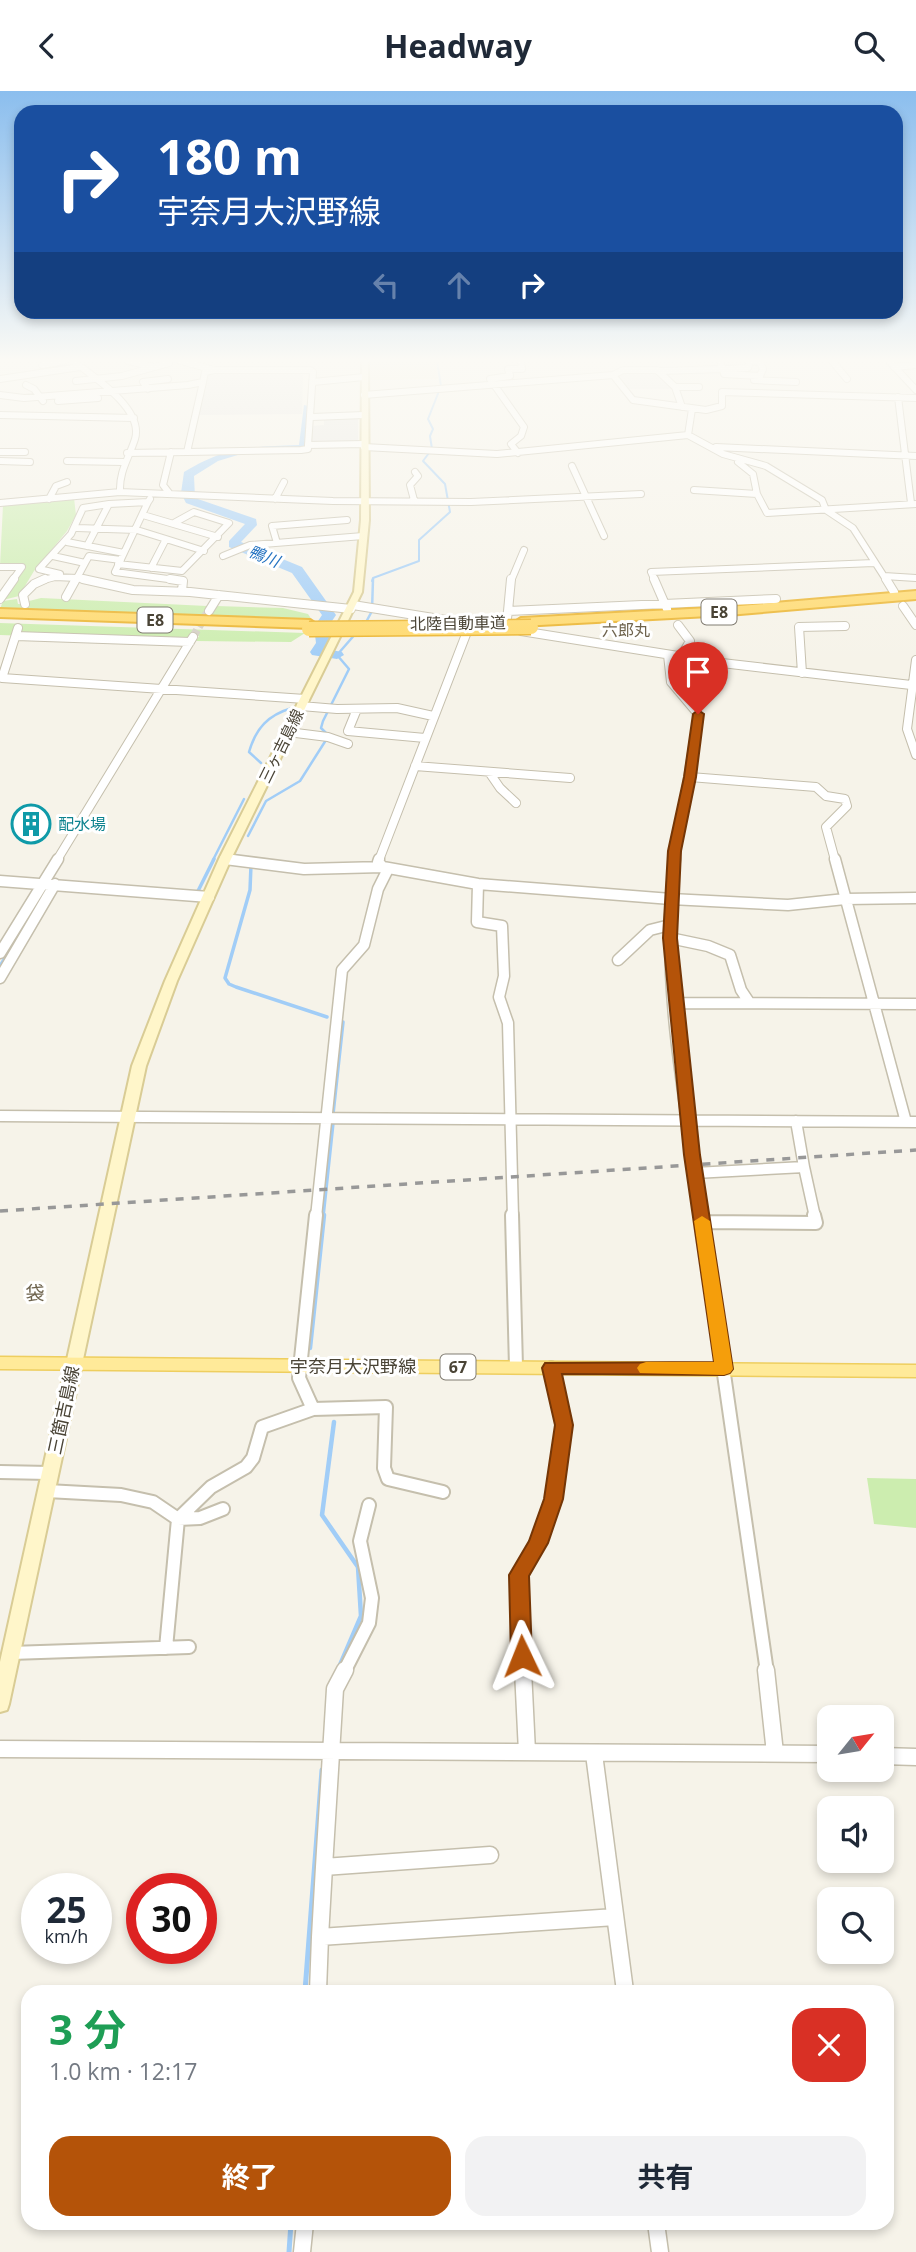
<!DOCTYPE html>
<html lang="ja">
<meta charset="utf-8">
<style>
:root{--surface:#fff;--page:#f2f2f3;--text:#1f2937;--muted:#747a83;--accent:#b45309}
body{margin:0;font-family:"Open Sans","Noto Sans JP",sans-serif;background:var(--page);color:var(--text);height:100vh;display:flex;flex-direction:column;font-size:26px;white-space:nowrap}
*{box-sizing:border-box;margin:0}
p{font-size:23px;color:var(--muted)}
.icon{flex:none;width:38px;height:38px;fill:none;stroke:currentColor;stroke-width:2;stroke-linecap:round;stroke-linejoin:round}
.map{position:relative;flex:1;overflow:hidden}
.sheet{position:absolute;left:21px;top:1894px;width:873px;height:245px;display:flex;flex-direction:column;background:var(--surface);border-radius:21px;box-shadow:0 4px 10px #0003}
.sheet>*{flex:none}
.guide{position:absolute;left:14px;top:14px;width:889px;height:214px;border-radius:21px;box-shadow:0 4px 10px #0003;background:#1a4fa0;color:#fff;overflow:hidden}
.needle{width:46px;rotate:60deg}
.controls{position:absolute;left:817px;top:1614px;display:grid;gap:14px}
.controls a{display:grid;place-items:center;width:77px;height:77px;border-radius:14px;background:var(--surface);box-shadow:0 4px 10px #0003;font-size:35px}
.speed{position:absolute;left:21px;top:1782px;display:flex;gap:14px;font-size:35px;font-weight:700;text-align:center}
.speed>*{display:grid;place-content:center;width:91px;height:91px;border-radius:50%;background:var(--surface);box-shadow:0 4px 10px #0003;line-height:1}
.speed small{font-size:18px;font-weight:400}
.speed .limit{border:10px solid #d22;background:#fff;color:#111}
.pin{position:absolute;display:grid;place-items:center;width:60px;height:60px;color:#fff;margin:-72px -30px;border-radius:50% 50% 50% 0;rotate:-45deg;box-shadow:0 0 7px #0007}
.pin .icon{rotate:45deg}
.me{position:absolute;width:77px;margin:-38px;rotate:358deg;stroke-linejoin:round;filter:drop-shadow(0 0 5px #0008)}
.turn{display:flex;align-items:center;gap:24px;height:147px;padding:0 28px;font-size:32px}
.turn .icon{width:91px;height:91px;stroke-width:2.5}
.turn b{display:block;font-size:49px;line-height:60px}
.lanes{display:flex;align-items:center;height:66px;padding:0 28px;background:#0003;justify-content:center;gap:35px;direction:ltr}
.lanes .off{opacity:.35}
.round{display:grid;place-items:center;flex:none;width:74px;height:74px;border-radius:21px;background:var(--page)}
.head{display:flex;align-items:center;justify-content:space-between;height:119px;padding:0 28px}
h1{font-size:42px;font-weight:700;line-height:52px;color:#1e9e55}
.cta{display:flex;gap:14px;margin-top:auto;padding:14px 28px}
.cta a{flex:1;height:80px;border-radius:21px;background:var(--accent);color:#fff;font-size:28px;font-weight:700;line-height:80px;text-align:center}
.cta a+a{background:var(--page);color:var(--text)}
header{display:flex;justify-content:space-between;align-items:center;height:91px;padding:0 28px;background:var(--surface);font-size:32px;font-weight:700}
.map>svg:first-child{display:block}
.education{fill:#f0ead2}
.green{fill:#ccedaf}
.parking{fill:#e7e5e1}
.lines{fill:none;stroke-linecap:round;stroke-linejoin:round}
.stream-far4{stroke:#a1cdf7;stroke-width:2}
.stream-far3{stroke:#a1cdf7;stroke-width:2.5}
.stream-far2{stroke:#a1cdf7;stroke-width:3.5}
.stream-far1{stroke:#a1cdf7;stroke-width:4.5}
.stream{stroke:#a1cdf7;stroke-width:5}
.river{fill:#a1cdf7;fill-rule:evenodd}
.street-tunnel{stroke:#d4d0c5;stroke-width:8;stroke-dasharray:8 3.5;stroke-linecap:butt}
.street-far4-casing{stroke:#c5bfad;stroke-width:8}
.street-far3-casing{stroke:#c5bfad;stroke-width:10}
.street-far2-casing{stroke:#c5bfad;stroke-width:13}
.street-far1-casing{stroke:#c5bfad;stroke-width:16}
.street-casing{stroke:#c5bfad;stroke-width:19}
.secondary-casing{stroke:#d9cc95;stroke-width:4}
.primary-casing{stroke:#eece5f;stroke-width:3}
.highway-casing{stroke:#ebb42e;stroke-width:4}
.street-far4{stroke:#fff;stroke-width:6}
.street-far3{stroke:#fff;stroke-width:8}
.street-far2{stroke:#fff;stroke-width:10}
.street-far1{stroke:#fff;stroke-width:12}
.street{stroke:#fff;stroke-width:16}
.secondary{fill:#fff6ca;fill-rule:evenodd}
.primary{fill:#ffea99;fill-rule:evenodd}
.highway{fill:#ffd96b;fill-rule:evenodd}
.rail{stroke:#989898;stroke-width:3.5;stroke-dasharray:8 8;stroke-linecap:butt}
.highway-bridge-casing{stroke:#ebb42e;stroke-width:17;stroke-linecap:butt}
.highway-bridge{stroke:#ffd96b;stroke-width:14}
.route{fill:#b45309;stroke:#753606;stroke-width:2}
.slow{fill:#f59e0b}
.labels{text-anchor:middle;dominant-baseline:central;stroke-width:6;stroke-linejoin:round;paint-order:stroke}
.far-water-label{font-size:16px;font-style:italic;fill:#2573c1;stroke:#fff}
.shield{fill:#fff;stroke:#807c72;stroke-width:2}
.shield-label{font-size:16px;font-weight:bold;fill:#4a4436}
.far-street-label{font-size:16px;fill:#4a4436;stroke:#fff}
.far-neighbourhood-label{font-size:16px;fill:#6e634d;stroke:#fff}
.far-culture-label{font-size:16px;fill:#0d838f;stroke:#fff;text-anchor:start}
.street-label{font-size:18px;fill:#4a4436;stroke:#fff}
.neighbourhood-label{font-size:19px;fill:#6e634d;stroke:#fff}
</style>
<header><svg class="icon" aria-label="back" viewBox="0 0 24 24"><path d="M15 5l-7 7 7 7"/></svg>Headway<svg class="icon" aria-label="search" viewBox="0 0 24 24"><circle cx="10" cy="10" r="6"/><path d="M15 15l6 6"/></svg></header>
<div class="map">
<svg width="916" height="2161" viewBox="0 0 916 2161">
<rect width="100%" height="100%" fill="#f6f3e9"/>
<path class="education" d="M368,270H454L436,272L438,288L369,289Z"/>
<path class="green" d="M74,407L76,424L67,440L34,480L19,505L3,509L24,476L0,475L3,414Z
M41,507L207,515V519L216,515L283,517L308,523L312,529L0,518L3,510L17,508L18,513H30L29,510Z
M0,532L305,542L291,551L196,550L199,545L191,544L187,550L0,544Z
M867,1387L916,1388V1437L874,1433Z"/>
<path class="parking" d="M624,280L656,281L672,298H627L615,284Z
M303,282L302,323L199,324L209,283Z
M358,327V352L310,353L312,335L324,334V328Z"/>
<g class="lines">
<path class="stream-far4" d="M372,490L373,487L419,470V449L450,421L445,393L423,370L432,358L430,345L433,338L428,328L441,295L437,270"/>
<path class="stream-far3" d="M365,533L372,520L373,488
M261,672L249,661C256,637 268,624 292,617
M248,745L266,710L300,690L326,649L327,643L321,637L323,630L349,578L337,564L357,541
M213,769L244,708"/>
<path class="stream-far2" d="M251,774L250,799L225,887L229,893L236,896L327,926
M197,802L214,768
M0,875L25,835
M333,1023L343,931
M323,1126L333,1032"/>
<path class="stream-far1" d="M310,1257L324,1124
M334,1331L322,1424L358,1476L361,1525L340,1574"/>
<path class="stream" d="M305,1900L322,1679
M289,2161L291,2132"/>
<path class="river" d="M167,270H187L210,277L205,280Z
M304,314L313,316L308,359L241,363L218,370L194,385L195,407L256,428L257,434L241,451L302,476L336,524L328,536L330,552L326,558L342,561L344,564L337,568L312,564L310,561L316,552L314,536L322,524L292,482L229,456V450L245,433L186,412L181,402L184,381C227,355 250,356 299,354Z"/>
<path class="street-tunnel" d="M193,546L207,522"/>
<defs>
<path id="street-far4" d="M73,270C94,286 144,318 135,348C129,367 119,380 120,401
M129,270L153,276
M181,270L214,279
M750,270L760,271L763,278L760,285L724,283L723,278L748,277Z
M832,270L847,288
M889,270L916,299
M42,274L64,270
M894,276L916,274
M659,280L723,278L720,270
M510,284L508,278H522L521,270
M613,284L633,309L706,319L722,315V301L916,307
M510,285L490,288L524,336L521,345L511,353L518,362
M0,288L80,276
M754,289L796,291
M76,290L122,285L169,272
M203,291L187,361L301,359L308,358V354L364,353
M313,291L364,286
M26,294L34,298L43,310
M675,296H699
M148,298L143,291L168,288
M0,304L24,307L188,294L203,291L205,281L214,279H310L313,281L308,354
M364,304L613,284L623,279H657L675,296L682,316
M898,306L911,412
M58,310L98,307
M0,324L134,327
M312,326L364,324
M688,344L692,318
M364,356L497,363L688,344L723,363L766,375L822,409L826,419L853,437L887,490
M716,356L916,365
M0,361H25
M127,362L187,361
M0,370L30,371
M67,370L123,371
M738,371L753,383L757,403
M572,375L604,445
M694,399L757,403L767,422L916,413
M170,403L163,394L171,361
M49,408L56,395L67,391
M275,408L284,391
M414,409L410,394L418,385L415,381
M148,411L115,481L183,490
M0,412L120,401L333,410L471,411L641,403
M143,424L218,446
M77,437L137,439L166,448L151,477
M166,448L204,460
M67,451L124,462
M277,452L272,435L347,429
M87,455L109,413L148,411L150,408
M53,465L85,472L77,487L91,490
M223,465L250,454L363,445
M85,472L89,465L121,469
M118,473L182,480L229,432L194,421L174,432
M0,476H22L12,490
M60,483L39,478L71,443L83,417L109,413
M884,485L916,487
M40,490L55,486L77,487L75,490
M511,490L524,459
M655,490L651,481L874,472"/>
<path id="street-far3" d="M83,488L133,499L190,501L351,518
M170,488L183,490L182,500
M654,488L667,518
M886,488L894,501
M66,506L76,488
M0,508L14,488
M25,513L23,504L34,493L45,488
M353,514L464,532
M903,515L916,534
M209,520L219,504
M508,520L511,488
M507,527L508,520L776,508
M678,534L690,550L681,566
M18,537L2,587L305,608
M521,540L722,572L911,594
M16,545L190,551
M668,564L671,591L698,623L675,769
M916,569L907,638L916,664
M802,582L799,536L845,535
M301,615L337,618L397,617L433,625
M357,618L348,640L425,647
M288,641L328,646L348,653
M415,675L570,687
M489,681L500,697L516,712
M690,686L816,696L826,705L845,708L847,715L826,736L835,769
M225,768L236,769
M57,769L193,546
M379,769L470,533"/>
<path id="street-far2" d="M225,768L304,778L383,776L478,793L671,808L788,814L845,808L916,807
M675,768C659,881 685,1013 702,1126
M835,768L906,1031
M0,790L209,806
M478,793L477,831L502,835L504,885L499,906L508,932L513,1126
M670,847L708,855L730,864L741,899L749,911
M0,862L58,768
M618,869L650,839L670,834
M0,887L55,793
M676,912L916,913
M0,1025L916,1031
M804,1076L815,1126
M695,1082L804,1076L796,1030
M316,1126L342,879L364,854L378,798L387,780L378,771L379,768"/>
<path id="street-far1" d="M512,1124L516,1276
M701,1124L767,1581
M702,1131L816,1132L814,1124
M313,1318L386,1316L384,1377L388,1388L443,1401
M0,1381L49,1382
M47,1400L121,1404L153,1411L178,1428L211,1396L246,1376L253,1367L262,1336L313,1318L299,1287L316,1124
M166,1557L178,1428L200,1427L223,1418
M11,1562L189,1556
M344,1581L369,1532L372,1507L360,1450L369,1414
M523,1581L519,1484L538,1452L553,1408L564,1334L551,1277"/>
<path id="street" d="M345,1579L335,1598L324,1776L490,1764
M523,1579L527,1661
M766,1579L775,1662
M0,1658L830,1663
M594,1663L625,1900
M882,1665L916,1666
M324,1776L320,1846L615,1826
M318,1900L320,1846
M656,2132L660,2161
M302,2161L305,2132"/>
<path id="secondary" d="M362,270H368L369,429L362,501L231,768L177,890L146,975L9,1613L7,1619L0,1621V1571L132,975L165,890L219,768L354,501L361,429Z"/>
<path id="primary" d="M0,1266L916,1274V1286L0,1278Z"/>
<path id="highway" d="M916,500V508L728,524L521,535L515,531L521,527L728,516Z
M0,518L310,529L316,533L310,537L0,526Z"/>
</defs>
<use href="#street-far4" class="street-far4-casing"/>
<use href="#street-far3" class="street-far3-casing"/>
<use href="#street-far2" class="street-far2-casing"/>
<use href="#street-far1" class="street-far1-casing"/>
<use href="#street" class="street-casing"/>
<use href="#secondary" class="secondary-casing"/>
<use href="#primary" class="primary-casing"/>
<use href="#highway" class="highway-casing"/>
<use href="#street-far4" class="street-far4"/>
<use href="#street-far3" class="street-far3"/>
<use href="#street-far2" class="street-far2"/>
<use href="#street-far1" class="street-far1"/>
<use href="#street" class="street"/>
<use href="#secondary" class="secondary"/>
<use href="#primary" class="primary"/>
<use href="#highway" class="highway"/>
<path class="rail" d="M0,1120L916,1059"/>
<defs>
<path id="highway-bridge" d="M309,538L531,536"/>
</defs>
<use href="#highway-bridge" class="highway-bridge-casing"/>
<use href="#highway-bridge" class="highway-bridge"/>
</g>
<linearGradient id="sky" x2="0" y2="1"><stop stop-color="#8bbeee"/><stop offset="0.47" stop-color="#fbfaf5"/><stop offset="1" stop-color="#fbfaf5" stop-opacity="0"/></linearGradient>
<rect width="916" height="573" fill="url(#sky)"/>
<path class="route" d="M698,619L704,623L696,686L681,760L677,847L700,1064L733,1278L730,1282L724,1284L562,1283L573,1334L563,1408L548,1452L529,1485L532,1565L529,1571L522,1574L514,1571L511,1565L509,1484L529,1450L544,1408L555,1334L542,1277L545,1272L714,1271L684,1064L663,847L668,760L684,686L693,623Z"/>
<path class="slow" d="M702,1125L710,1130L733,1278L730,1282L724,1284L640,1282L637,1277L640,1273L646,1271H714L694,1130Z"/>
<defs>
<symbol id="building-ring" viewBox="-11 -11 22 22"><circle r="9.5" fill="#fff" stroke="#0f9aa8" stroke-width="1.5"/><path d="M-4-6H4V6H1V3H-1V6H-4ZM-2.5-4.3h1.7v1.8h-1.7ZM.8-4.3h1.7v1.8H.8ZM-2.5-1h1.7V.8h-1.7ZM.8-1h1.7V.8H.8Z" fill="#0f9aa8"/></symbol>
</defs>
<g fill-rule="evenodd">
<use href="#building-ring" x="9" y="711" width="44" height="44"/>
</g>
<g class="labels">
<g class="far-water-label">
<text transform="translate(264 465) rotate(22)">鴨川</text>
</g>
<g class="shield">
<rect x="701.5" y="508.5" width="35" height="25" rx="5"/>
<rect x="137.5" y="516.5" width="35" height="25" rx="5"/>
<rect x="440.5" y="1263.5" width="35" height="25" rx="5"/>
</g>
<g class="shield-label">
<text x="719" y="521">E8</text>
<text x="155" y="529">E8</text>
<text x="458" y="1276">67</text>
</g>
<g class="far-street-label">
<text transform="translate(458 532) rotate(-1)">北陸自動車道</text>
<text transform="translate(281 655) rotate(-64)">三ヶ吉島線</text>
</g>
<g class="far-neighbourhood-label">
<text x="626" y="539">六郎丸</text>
</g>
<g class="far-culture-label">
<text x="58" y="733">配水場</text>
</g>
<g class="street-label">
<text x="353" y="1275">宇奈月大沢野線</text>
<text transform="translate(63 1319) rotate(-78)">三箇吉島線</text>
</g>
<g class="neighbourhood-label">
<text x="35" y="1202">袋</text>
</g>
</g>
</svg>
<div class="controls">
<a><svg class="needle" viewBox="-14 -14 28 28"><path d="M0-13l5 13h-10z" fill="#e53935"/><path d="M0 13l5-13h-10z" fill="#747a83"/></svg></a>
<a><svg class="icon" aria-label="sound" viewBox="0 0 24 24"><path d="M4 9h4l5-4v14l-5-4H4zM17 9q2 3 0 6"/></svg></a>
<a><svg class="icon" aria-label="search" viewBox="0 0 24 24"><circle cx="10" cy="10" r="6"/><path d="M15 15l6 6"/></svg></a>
</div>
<div class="speed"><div>25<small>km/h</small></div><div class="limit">30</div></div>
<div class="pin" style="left:698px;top:623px;background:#d93025"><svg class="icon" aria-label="arrive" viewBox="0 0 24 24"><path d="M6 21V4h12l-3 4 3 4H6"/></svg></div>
<svg class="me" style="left:522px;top:1565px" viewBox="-20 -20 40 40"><path d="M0-17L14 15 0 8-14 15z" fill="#b45309" stroke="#fff" stroke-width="4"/></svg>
<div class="guide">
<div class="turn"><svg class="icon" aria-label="right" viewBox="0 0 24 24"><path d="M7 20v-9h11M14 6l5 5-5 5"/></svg><div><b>180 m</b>宇奈月大沢野線</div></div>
<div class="lanes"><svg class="icon off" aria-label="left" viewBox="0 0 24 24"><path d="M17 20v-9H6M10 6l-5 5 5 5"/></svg><svg class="icon off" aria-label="ahead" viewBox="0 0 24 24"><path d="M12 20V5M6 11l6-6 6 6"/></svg><svg class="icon" aria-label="right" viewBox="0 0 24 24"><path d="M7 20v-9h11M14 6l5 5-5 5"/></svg></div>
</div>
<section class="sheet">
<div class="head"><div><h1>3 分</h1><p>1.0 km · 12:17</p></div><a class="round" style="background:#d93025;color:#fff"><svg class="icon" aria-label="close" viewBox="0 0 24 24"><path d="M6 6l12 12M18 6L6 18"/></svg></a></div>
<div class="cta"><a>終了</a><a>共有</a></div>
</section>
</div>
